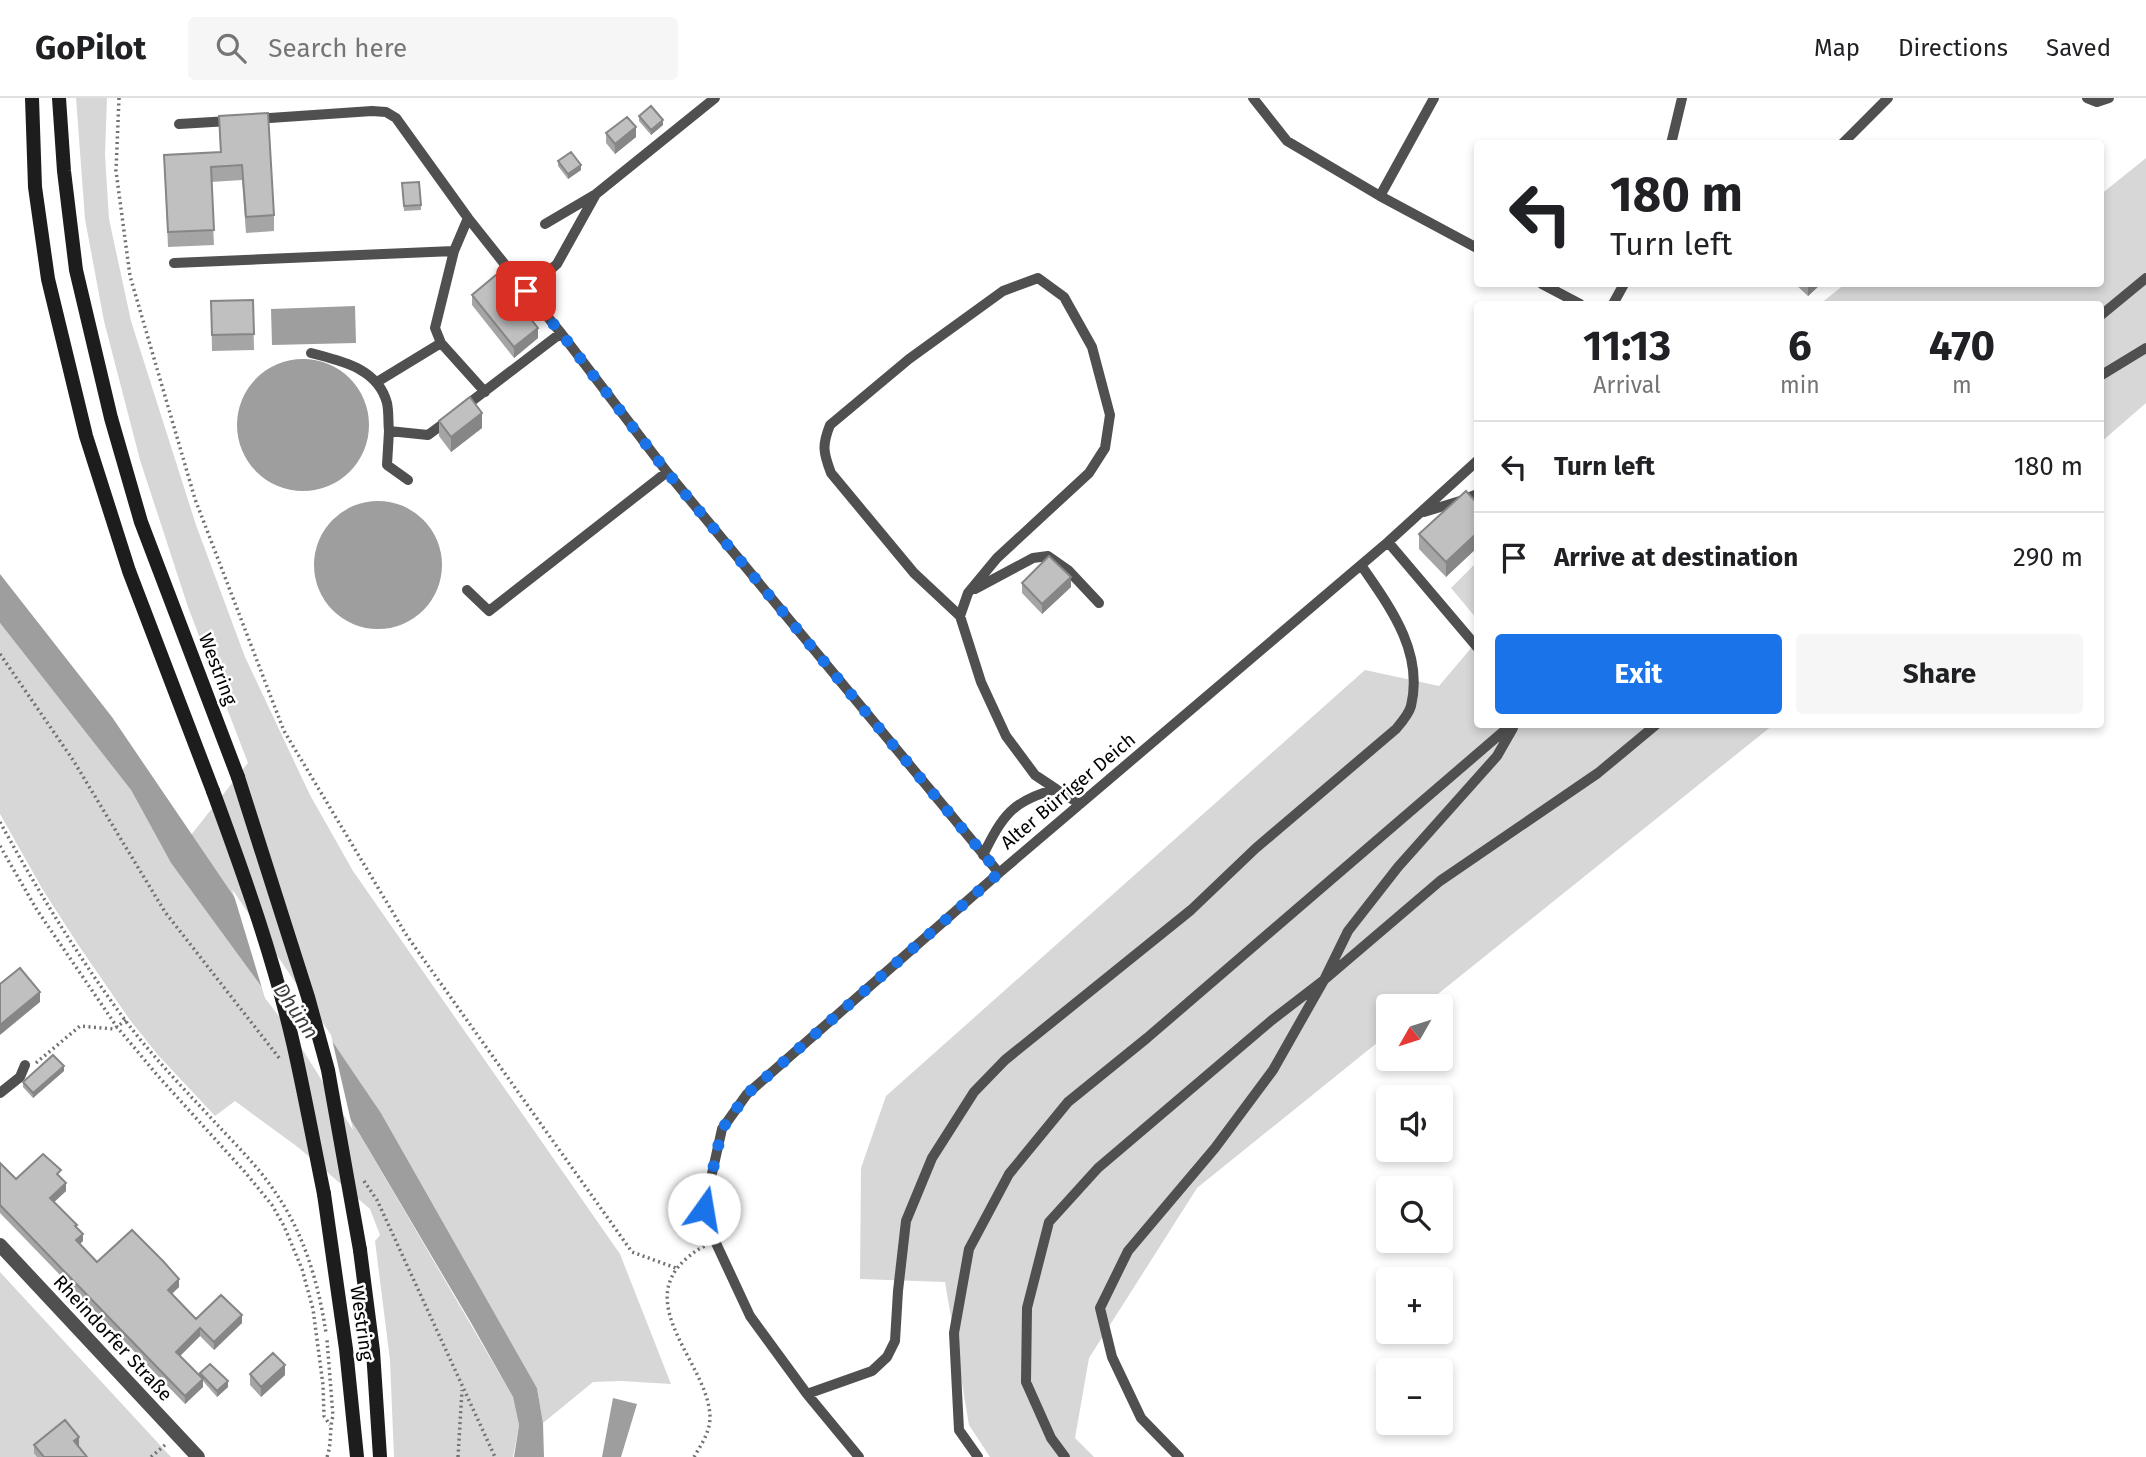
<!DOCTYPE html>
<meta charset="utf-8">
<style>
:root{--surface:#fff;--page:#f6f6f6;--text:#202124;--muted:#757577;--line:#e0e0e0;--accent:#1a73e8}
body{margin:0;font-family:"Fira Sans",sans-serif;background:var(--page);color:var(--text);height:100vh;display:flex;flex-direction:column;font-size:26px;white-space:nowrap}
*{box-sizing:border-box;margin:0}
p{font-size:23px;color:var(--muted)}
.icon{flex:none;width:38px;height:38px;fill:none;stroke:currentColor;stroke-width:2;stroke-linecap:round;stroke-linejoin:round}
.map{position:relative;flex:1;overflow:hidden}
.details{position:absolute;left:1474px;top:203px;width:630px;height:427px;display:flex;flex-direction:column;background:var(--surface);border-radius:7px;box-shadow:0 4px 10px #0003}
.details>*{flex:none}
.guide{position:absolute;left:1474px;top:42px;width:630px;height:147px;border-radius:7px;box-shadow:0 4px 10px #0003;background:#fff;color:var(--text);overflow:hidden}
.needle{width:46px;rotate:231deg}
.buttons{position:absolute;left:1376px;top:896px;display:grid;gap:14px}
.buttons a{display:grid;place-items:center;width:77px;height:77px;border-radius:7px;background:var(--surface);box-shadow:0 4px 10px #0003;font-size:35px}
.pin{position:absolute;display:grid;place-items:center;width:60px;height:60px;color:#fff;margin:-30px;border-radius:14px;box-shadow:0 4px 10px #0006}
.me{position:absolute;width:77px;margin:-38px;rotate:13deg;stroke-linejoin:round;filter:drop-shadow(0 0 5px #0008)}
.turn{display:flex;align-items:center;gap:24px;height:147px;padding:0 21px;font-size:32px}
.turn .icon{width:91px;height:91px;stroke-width:2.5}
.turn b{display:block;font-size:49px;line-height:60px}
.eta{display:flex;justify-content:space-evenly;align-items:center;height:119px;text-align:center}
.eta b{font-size:42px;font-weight:700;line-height:49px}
.action{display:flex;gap:14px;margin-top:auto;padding:14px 21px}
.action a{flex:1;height:80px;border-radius:7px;background:var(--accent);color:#fff;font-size:28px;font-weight:700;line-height:80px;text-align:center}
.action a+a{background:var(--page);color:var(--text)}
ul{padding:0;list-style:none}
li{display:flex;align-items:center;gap:21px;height:91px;padding:0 21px;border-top:2px solid var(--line)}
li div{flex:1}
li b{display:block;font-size:26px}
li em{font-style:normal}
header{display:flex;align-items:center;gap:42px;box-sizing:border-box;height:98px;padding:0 35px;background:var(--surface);border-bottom:2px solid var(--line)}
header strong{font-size:33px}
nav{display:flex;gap:38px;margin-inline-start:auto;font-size:24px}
.search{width:490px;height:63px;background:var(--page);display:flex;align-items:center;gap:18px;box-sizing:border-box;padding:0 24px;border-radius:7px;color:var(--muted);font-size:26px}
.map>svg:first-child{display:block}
.green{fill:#d7d7d7}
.water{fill:#9e9e9e}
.pier{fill:#fff}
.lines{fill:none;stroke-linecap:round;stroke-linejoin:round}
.path{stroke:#727272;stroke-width:3.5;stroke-dasharray:2 3.5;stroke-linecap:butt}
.service{stroke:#505050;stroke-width:10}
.tertiary{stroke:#505050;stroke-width:14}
.secondary{stroke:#1d1d1d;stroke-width:14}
.secondary-bridge{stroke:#1d1d1d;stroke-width:14}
.wall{fill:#a5a5a5}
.shaded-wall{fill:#868686}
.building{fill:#c0c0c0;stroke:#868686;stroke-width:2}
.route{stroke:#1a73e8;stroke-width:12;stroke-dasharray:0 21.6}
.labels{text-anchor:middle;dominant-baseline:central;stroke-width:5;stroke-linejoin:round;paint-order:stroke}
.street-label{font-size:19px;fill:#000;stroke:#fff}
.water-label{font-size:21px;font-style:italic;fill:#3f3f3f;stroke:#fff}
</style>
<header>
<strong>GoPilot</strong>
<div class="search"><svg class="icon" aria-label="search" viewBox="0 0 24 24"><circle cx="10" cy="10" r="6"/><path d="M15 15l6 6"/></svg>Search here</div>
<nav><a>Map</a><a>Directions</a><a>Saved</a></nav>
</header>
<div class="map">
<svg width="2146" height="1359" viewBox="0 0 2146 1359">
<rect width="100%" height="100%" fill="#fff"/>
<path class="green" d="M76,0H107L105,57L109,121L131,223L196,427L245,559L310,697L353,773L620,1156L671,1286L622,1283L593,1284L543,1325L537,1290L381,1015L191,737L248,665L188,509L140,362L104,223L85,121Z
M2146,60V305L2100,345V206H1820L1845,186H2100V97Z
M1477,464V521L1451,490Z
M0,525L131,692L171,765L296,936L359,1035L513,1299L519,1327L513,1359H394L390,1262L375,1143L380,1137L370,1111L299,1050L235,1003L215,1018L158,957L130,922L79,848L43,792L0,716Z
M1477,543V626L1773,627L1423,908H1388V936L1197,1090L1089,1260L1075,1340L1094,1359H990L969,1327L945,1184L860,1181L861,1070L886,998L1365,572L1439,588Z
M0,1174L171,1359H0Z"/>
<path class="water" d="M355,208L356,245L272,247L271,211Z
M237 327a66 66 0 1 1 132 0a66 66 0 1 1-132 0Z
M314 467a64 64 0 1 1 128 0a64 64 0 1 1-128 0Z
M0,476L112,619L381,1015L537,1290L543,1325L544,1359H514L519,1327L513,1299L470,1223L359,1035L296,936L171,765L131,692L0,525Z
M613,1300L637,1306L621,1359H602Z"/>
<path class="pier" d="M232,791L331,937L353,1032L294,938L265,900Z"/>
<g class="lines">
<path class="path" d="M119,0L116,73L130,178L195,401L284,633L407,838L632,1154L676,1170
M0,556L73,662L165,814L280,961
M0,724C37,792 79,860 125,922C155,962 191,998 224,1034C244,1055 264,1076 279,1100C305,1139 319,1188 326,1235
M0,748L37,812L117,929L158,978L244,1073L272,1107L284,1128L302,1171L313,1211L323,1287L324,1318L330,1327
M36,965L80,928L114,931L126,922
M364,1083L377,1102L495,1359
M151,1359L165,1347
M327,1359C332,1345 329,1332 333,1318L327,1242
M458,1359L462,1292
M694,1359C701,1347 710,1334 710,1319C709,1267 632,1207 687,1160C693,1155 698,1151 705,1148"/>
<path class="service" d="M715,0L596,96L557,166L526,193L561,235L667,374L999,775
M1253,0L1287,43L1380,98L1477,150
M2087,0L2097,4L2109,0
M255,21L372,13L386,14L396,20L468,120L526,193
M179,26L229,23
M1671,46L1682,0
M1842,46L1888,0
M1380,98L1434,0
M545,126L596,96
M174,165L454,153
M1542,186L1580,206
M1613,206L1624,186
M2100,218L2146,180
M441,245L435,230L454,153L468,120
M311,255C341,263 378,270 387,305C389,314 388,324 389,333L428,337L447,323
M2100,278L2146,250
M377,284L441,245L485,294
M464,309L561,235
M389,333L387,367L408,382
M1424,414L1460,403L1477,396
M1388,444L1477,549
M975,491L1033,460L1048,458L1068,472L1099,505
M467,492L489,513L667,374
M960,518L968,495L997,460L1089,375L1105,350L1110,317L1092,249L1064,199L1038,180L1003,193L909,261L830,327C822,347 823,354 831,375L914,475L960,518L981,584L1006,638L1035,677L1056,691
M983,757C1003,717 1012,703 1056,691L1080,706
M0,995L20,979L25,967
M807,1296L872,1273L887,1259L895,1243L898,1193L906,1123L932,1060L974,994L1005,962L1191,812L1256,750L1396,631C1401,625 1409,616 1411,608C1424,554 1390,509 1361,467
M859,1359L807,1296L750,1218L715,1143L704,1111L722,1031L747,996L999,775L1388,444L1477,363
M978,1359L959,1332L954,1235L969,1151L1009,1076L1068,1004L1147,940L1512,626
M1065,1359L1051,1340L1026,1284L1027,1210L1049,1124L1098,1070L1272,922L1324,882L1440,783L1598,675L1657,626
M1179,1359L1141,1320L1112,1259L1100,1210L1128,1153L1215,1050L1273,972L1324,882L1348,833L1398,769L1497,658L1513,630"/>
<path class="tertiary" d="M0,1147L198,1359"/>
<path class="secondary" d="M32,0L35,89L48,181L86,338L129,473L213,693
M59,0L64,73L76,172L111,320L141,424L238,679
M324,1096L346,1251L357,1359
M360,1152L373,1253L380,1359"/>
<path class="secondary-bridge" d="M238,679L308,899L328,972L360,1152
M213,693C244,777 274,861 294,949C305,998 314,1047 324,1096"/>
</g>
<path class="wall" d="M219,18L274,117V133L246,135L242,82L211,84L214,147L168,149L164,57L220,54Z
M639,18L663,27L651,37L639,23Z
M606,35L636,39L615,56L606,45Z
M558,63L581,72L568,81L558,68Z
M402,90L421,107V112L404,113Z
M1795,186H1821L1808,198Z
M472,197L538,240L514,260L472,207Z
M253,202L254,252L212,253L211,203Z
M439,323L482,330L451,354L439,338Z
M1477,405L1446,479L1419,451V436Z
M1022,485L1071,489L1042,516L1022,495Z
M64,973L33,1000L23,989V984Z
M0,1065L16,1081L60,1080L66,1093L54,1104L77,1129L83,1143L80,1146L97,1164L179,1189L172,1196L196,1221L242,1225L214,1252L200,1238L180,1258L200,1279V1275L228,1289L217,1299L203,1283V1289L185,1306L0,1115Z
M250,1276L285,1277L261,1299L250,1287Z
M34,1347L79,1348H78L87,1359H37L34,1355Z"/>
<path class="shaded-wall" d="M663,22V27L651,37V32Z
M636,29V39L615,56V46Z
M581,67V72L568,81V76Z
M1808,186H1821L1808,198Z
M538,230V240L514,260V249Z
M482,315V330L451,354V339Z
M1477,435V450L1446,479V464Z
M1071,479V489L1042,516V506Z
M40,894V904L0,937V927Z
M64,968V973L33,1000V995Z
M66,1085V1093L50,1108V1100Z
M83,1136V1143L76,1149V1142Z
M179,1181V1189L168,1199V1192Z
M242,1217V1225L214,1252V1244Z
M200,1230V1238L176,1262V1254Z
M285,1267V1277L261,1299V1289Z
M203,1281V1289L185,1306V1298Z
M228,1283V1289L217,1299V1293Z
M79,1339V1348L74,1352V1343Z"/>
<path class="building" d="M651,8L663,22L651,32L639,18Z
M268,15L274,117L246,119L242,67L211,69L214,132L168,134L164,57L221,54L219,18Z
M627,19L636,29L615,46L606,35Z
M571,54L581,67L568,76L558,63Z
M419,84L421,107L404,108L402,85Z
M496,177L538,230L514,249L472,197Z
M253,202L254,236L212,237L211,203Z
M470,299L482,315L451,339L439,323Z
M1466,393L1477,405V435L1446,464L1419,436Z
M1049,458L1071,479L1042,506L1022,485Z
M20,870L40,894L0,927V886Z
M53,957L64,968L33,995L23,984Z
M43,1056L61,1072L57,1076L66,1085L50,1100L77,1127L75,1128L83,1136L76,1142L97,1164L132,1132L163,1163L179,1181L168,1192L196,1221L221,1197L242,1217L214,1244L200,1230L176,1254L203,1281L185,1298L0,1107V1065L16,1081Z
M273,1255L285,1267L261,1289L250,1276Z
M210,1266L228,1283L217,1293L200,1275Z
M65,1322L79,1339L74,1343L87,1359H44L34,1347Z"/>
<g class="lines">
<path class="route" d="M526,193L561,235L667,374L999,775L747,996L722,1031L704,1111"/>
</g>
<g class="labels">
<g class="street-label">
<text transform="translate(218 571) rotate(69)">Westring</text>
<text transform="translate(1068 693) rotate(-40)">Alter Bürriger Deich</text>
<text transform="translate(362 1225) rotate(82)">Westring</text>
<text transform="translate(113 1240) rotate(47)">Rheindorfer Straße</text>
</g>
<g class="water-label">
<text transform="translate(296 913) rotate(56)">Dhünn</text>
</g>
</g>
</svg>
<div class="buttons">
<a><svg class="needle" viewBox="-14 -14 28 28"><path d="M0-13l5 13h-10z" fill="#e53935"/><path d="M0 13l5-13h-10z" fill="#757577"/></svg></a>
<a><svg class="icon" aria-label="sound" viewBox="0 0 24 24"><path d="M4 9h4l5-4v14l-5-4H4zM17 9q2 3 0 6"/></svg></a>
<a><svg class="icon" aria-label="search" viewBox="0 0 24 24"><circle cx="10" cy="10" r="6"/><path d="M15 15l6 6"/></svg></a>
<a>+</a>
<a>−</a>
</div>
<div class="pin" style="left:526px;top:193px;background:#d93025"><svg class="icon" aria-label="arrive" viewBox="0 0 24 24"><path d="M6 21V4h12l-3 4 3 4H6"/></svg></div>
<svg class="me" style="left:704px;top:1111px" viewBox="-20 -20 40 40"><circle r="19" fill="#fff"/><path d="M0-13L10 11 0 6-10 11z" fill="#1a73e8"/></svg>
<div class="guide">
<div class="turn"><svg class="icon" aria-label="left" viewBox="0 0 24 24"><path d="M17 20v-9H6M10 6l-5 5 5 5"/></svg><div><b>180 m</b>Turn left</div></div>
</div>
<section class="details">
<div class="eta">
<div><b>11:13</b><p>Arrival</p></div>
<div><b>6</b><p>min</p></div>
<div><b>470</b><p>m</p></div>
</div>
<ul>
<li><svg class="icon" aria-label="left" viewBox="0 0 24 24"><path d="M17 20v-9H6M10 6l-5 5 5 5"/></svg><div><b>Turn left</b></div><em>180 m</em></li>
<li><svg class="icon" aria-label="arrive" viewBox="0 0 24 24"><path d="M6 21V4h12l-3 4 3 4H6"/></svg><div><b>Arrive at destination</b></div><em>290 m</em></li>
</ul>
<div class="action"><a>Exit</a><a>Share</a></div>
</section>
</div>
